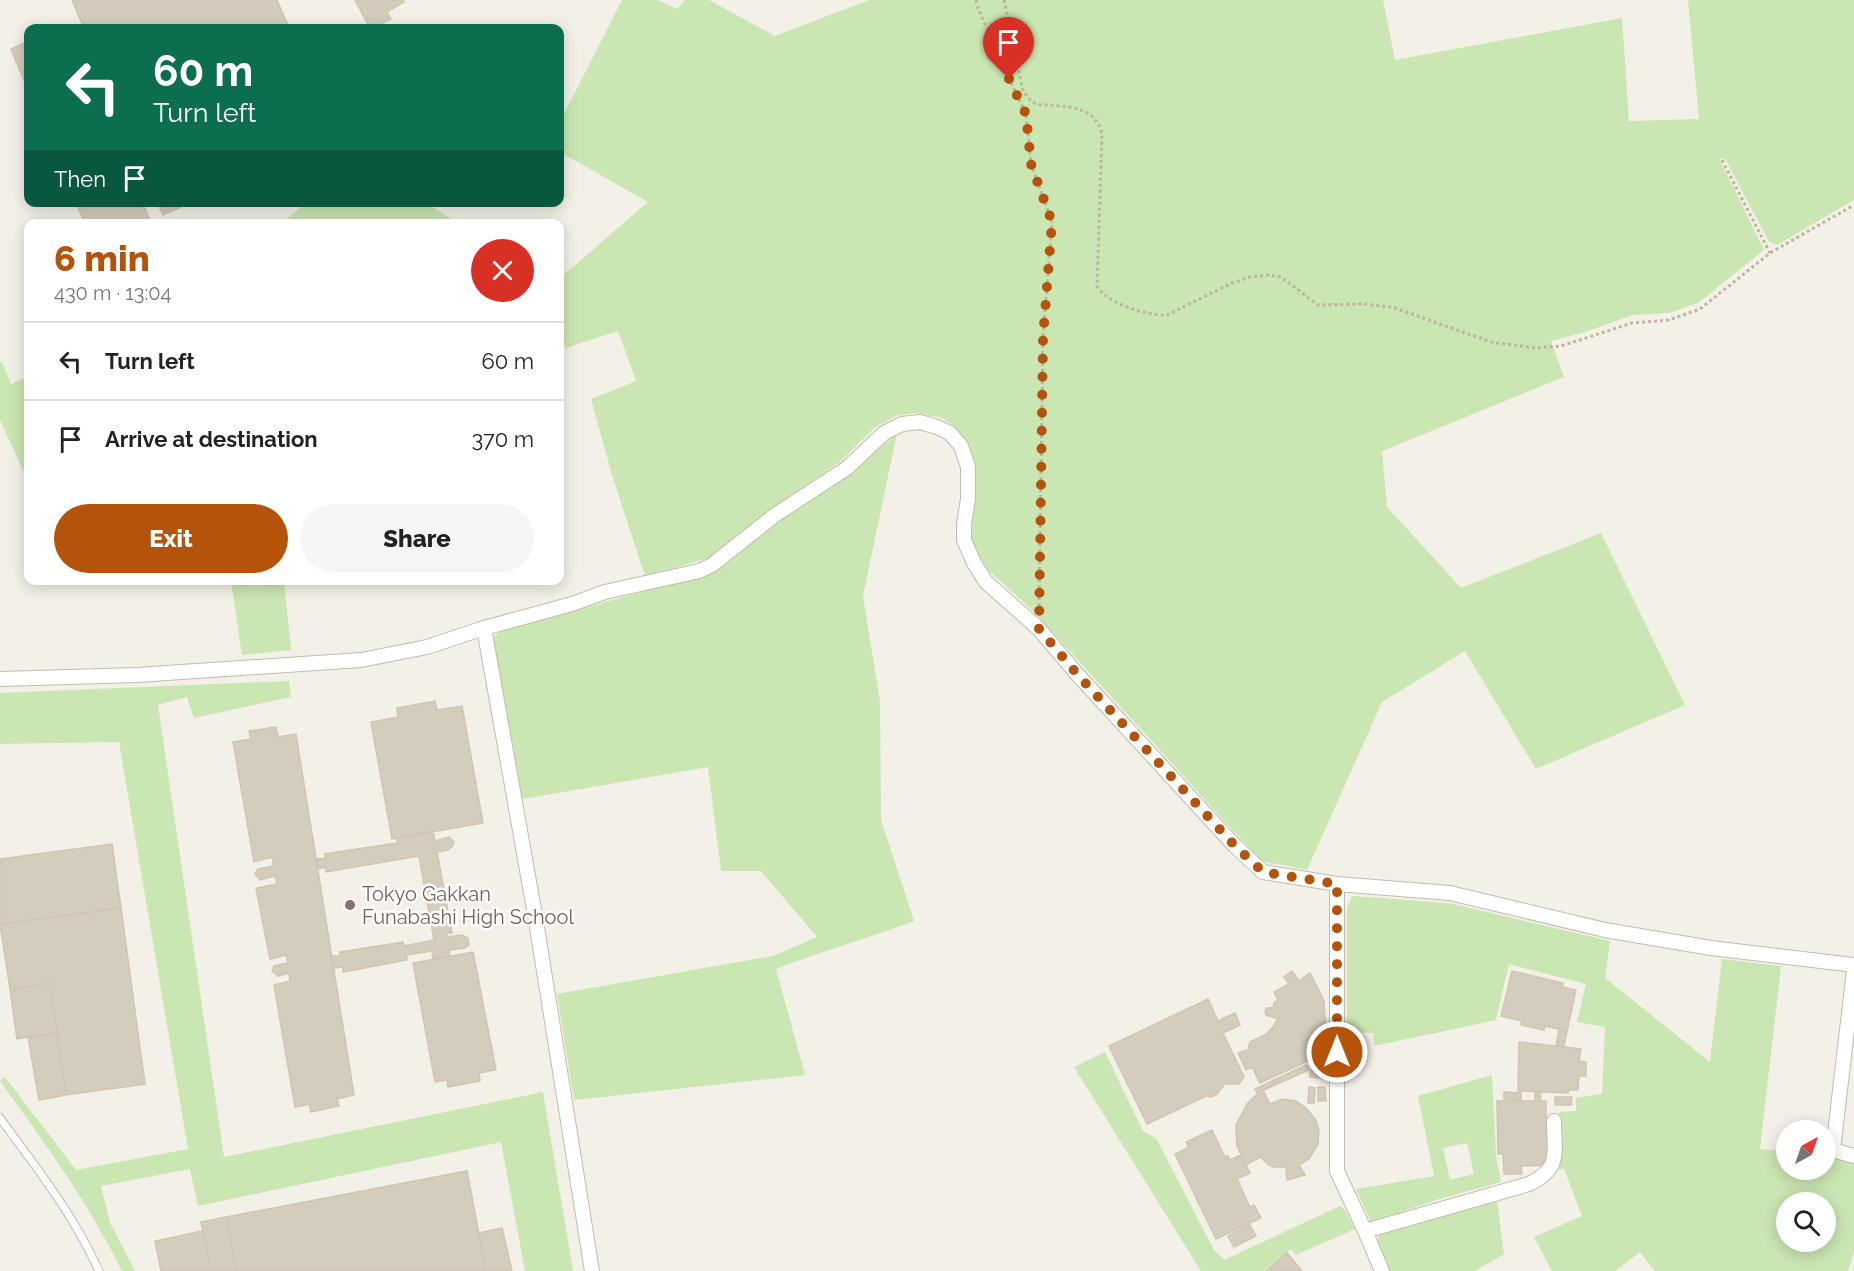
<!DOCTYPE html>
<meta charset="utf-8">
<style>
:root{--surface:#fff;--page:#f6f6f6;--text:#222;--muted:#767676;--line:#e0e0e0;--accent:#b45309}
body{margin:0;font-family:Raleway,sans-serif;background:var(--page);color:var(--text);height:100vh;display:flex;flex-direction:column;font-size:22px;white-space:nowrap}
*{box-sizing:border-box;margin:0}
p{font-size:20px;color:var(--muted)}
.icon{flex:none;width:33px;height:33px;fill:none;stroke:currentColor;stroke-width:2;stroke-linecap:round;stroke-linejoin:round}
.map{position:relative;flex:1;overflow:hidden}
.panel{position:absolute;left:24px;top:219px;width:540px;height:366px;display:flex;flex-direction:column;background:var(--surface);border-radius:12px;box-shadow:0 3px 15px #0003}
.panel>*{flex:none}
.hud{position:absolute;left:24px;top:24px;width:540px;height:183px;border-radius:12px;box-shadow:0 3px 15px #0003;background:#0b6e4f;color:#fff;overflow:hidden}
.needle{width:39px;rotate:40deg}
.buttons{position:absolute;left:1776px;top:1120px;display:grid;gap:12px}
.buttons a{display:grid;place-items:center;width:60px;height:60px;border-radius:50%;background:var(--surface);box-shadow:0 3px 15px #0003;font-size:30px}
.pin{position:absolute;display:grid;place-items:center;width:51px;height:51px;color:#fff;margin:-62px -26px;border-radius:50% 50% 50% 0;rotate:-45deg;box-shadow:0 0 6px #0007}
.pin .icon{rotate:45deg}
.me{position:absolute;width:66px;margin:-33px;rotate:0deg;stroke-linejoin:round;filter:drop-shadow(0 0 4px #0008)}
.turn{display:flex;align-items:center;gap:21px;height:126px;padding:0 30px;font-size:27px}
.turn .icon{width:78px;height:78px;stroke-width:2.5}
.turn b{display:block;font-size:42px;line-height:51px}
.then{display:flex;align-items:center;height:57px;padding:0 30px;background:#0003;gap:12px;font-size:22px}
.round{display:grid;place-items:center;flex:none;width:63px;height:63px;border-radius:32px;background:var(--page)}
.summary{display:flex;align-items:center;justify-content:space-between;height:102px;padding:0 30px}
h1{font-size:36px;font-weight:800;line-height:45px;color:var(--accent)}
.button{display:flex;gap:12px;margin-top:auto;padding:12px 30px}
.button a{flex:1;height:69px;border-radius:36px;background:var(--accent);color:#fff;font-size:24px;font-weight:800;line-height:69px;text-align:center}
.button a+a{background:var(--page);color:var(--text)}
ul{padding:0;list-style:none}
li{display:flex;align-items:center;gap:18px;height:78px;padding:0 30px;border-top:2px solid var(--line)}
li div{flex:1}
li b{display:block;font-size:22px}
li em{font-style:normal}
.map>svg:first-child{display:block}
.green{fill:#cae6b2;fill-rule:evenodd}
.building{fill:#d4cdbd;stroke:#cfc5b1;stroke-width:1.5}
.lines{fill:none;stroke-linecap:round;stroke-linejoin:round}
.service-casing{stroke:#c1bcad;stroke-width:9}
.minor-casing{stroke:#c1bcad;stroke-width:16}
.path{stroke:#bfb59c;stroke-width:3;stroke-dasharray:3 3;stroke-linecap:butt}
.service{stroke:#fff;stroke-width:7}
.minor{stroke:#fff;stroke-width:14}
.route{stroke:#b45309;stroke-width:10;stroke-dasharray:0 18}
.education-dot{fill:#8d6e63;stroke:#fff;stroke-width:2}
.labels{text-anchor:middle;dominant-baseline:central;stroke-width:5;stroke-linejoin:round;paint-order:stroke}
.education-label{font-size:20px;fill:#785e54;stroke:#fff;text-anchor:start}
</style>
<div class="map">
<svg width="1854" height="1271" viewBox="0 0 1854 1271">
<rect width="100%" height="100%" fill="#f3f0e7"/>
<path class="green" d="M622,0H657L677,9L685,0H709L775,36L869,0H1383L1395,60L1622,18L1629,121L1699,119L1688,0H1854V200L1777,245L1769,242L1725,159L1719,158L1764,250L1698,303L1669,313L1633,315L1585,332L1551,341L1564,377L1382,451L1387,507L1461,588L1601,533L1685,705L1536,769L1465,651L1382,702L1307,870L1261,861L1034,612L986,568L973,544L971,530L975,481L974,459L965,438L954,426L942,418L916,413L896,416L875,427L841,461L772,508L709,558L645,576L613,478L591,399L636,381L618,331L566,348L560,333V278L648,202L560,152V122Z
M307,202L426,203L458,223H282Z
M2,362L11,384L24,378L28,389V481L0,420V363Z
M897,433L863,596L880,702L881,820L914,921C868,938 822,951 776,969L805,1075L574,1100L557,994L773,956L817,937L761,871H721L708,767L523,799L515,769L493,649V639L500,631L711,573L780,520L851,473Z
M231,581H284L291,650L242,655Z
M289,681L291,697L194,718L187,697L158,705L224,1157L543,1092L573,1271H525L501,1142L198,1206L190,1169L101,1186L110,1223L135,1271H122C89,1203 44,1142 0,1081L5,1077L76,1170L188,1149L119,742L0,744V693Z
M1352,896L1449,903L1610,941L1605,978L1710,1062L1722,959L1781,966L1760,1149L1786,1151V1170H1826V1154L1854,1162V1252L1848,1271H1655L1640,1252L1615,1271H1552L1534,1237L1582,1216L1564,1169L1559,1170L1562,1147L1559,1112L1576,1111V1098L1602,1094L1605,1027L1577,1022L1586,984L1509,964L1496,1020L1374,1046L1373,1033L1347,1032V908ZM1786,1203H1826V1242H1786Z
M1105,1052L1143,1131L1156,1138L1214,1250L1224,1260L1340,1206L1345,1210L1355,1229L1296,1255L1291,1249L1264,1271H1201L1074,1067Z
M1492,1075L1496,1156L1501,1182L1439,1199L1371,1222L1356,1189L1434,1176L1418,1096ZM1467,1143L1474,1174L1450,1180L1443,1148Z
M1497,1201L1504,1254L1475,1271H1390L1377,1241L1381,1232Z"/>
<path class="building" d="M72,0H277L289,28H84Z
M355,0H403L404,2L387,12L391,19L373,28H370Z
M28,41V90L11,49Z
M76,202H142L149,218L136,224H85Z
M157,202H192L163,215Z
M435,701L437,710L462,706L483,823L392,839L371,722L398,717L397,708Z
M276,727L278,737L296,734L354,1095L337,1099L339,1106L311,1112L309,1104L295,1107L274,985L290,981L289,973L278,976L272,971L274,966L288,963L286,955L270,959L256,888L277,884L275,876L260,880L255,874L258,869L274,866L272,857L254,862L233,742L251,739L249,731Z
M433,831L435,841L449,837L454,842L452,847L448,850L437,852L452,933H447V937L462,935L468,938L469,945L465,948L449,950L450,956L433,960L432,951L406,955L407,960L343,972V967L334,968L332,956H340V952L403,942L404,946L434,940L419,856L326,872L325,867L318,869L317,859H325V854L397,843V838Z
M112,844L121,908L0,924V859Z
M121,908L145,1084L66,1095L50,983L10,989L0,924Z
M473,952L496,1070L479,1073L480,1081L448,1087L447,1080L435,1082L413,963Z
M1292,971L1299,981L1310,973L1324,1001L1327,1052L1260,1083L1252,1067L1246,1070L1238,1053L1248,1050L1250,1042L1265,1035L1273,1027L1278,1019L1266,1015L1265,1010L1267,1008H1273L1274,1003L1278,1000L1274,992L1289,984L1284,977Z
M1512,971L1563,983L1562,987L1576,990L1567,1031L1545,1026L1544,1030L1521,1025L1522,1021L1501,1016Z
M50,983L57,1033L17,1039L10,989Z
M1208,999L1218,1021L1235,1013L1240,1025L1223,1033L1244,1077L1239,1084H1225L1216,1095L1211,1097L1206,1096L1147,1124L1109,1046Z
M1559,1029L1567,1031L1564,1047L1556,1046Z
M57,1033L66,1095L39,1100L28,1037Z
M1519,1042L1581,1049L1579,1061L1586,1062V1076H1579L1578,1090H1569L1568,1093L1518,1091Z
M1306,1065L1309,1070L1257,1093L1255,1089Z
M1310,1070L1326,1071L1325,1078L1310,1077Z
M1309,1087L1315,1088L1314,1103H1308Z
M1318,1087H1325L1326,1101H1318Z
M1264,1092L1270,1104L1282,1099L1296,1101L1306,1108L1316,1120L1319,1131L1318,1144L1309,1159L1299,1165L1305,1175L1287,1180L1286,1167H1274L1269,1165L1260,1157L1246,1165L1237,1146L1236,1125L1247,1104L1255,1096Z
M1504,1092L1521,1093V1100L1504,1099Z
M1535,1092H1540L1541,1101H1535Z
M1555,1097H1572L1571,1105H1555Z
M1497,1101H1546V1121H1549L1550,1147H1547V1165L1521,1166L1522,1174H1504L1503,1154H1498Z
M1212,1130L1225,1157L1228,1156L1230,1160L1241,1155L1250,1173L1237,1179L1250,1207L1254,1205L1261,1218L1216,1239L1175,1154L1189,1147L1186,1142Z
M467,1171L486,1271H236L226,1217Z
M226,1217L236,1271H211L201,1222Z
M1250,1225L1256,1236L1234,1247L1228,1236Z
M502,1228L512,1271H486L479,1233Z
M203,1231L211,1271H161L155,1241Z
M1287,1253L1302,1271H1266Z"/>
<g class="lines">
<defs>
<path id="service" d="M0,1118C36,1167 74,1215 99,1271"/>
<path id="minor" d="M484,628L535,915L592,1271
M0,679L137,675L361,660L427,647L484,628L572,604L605,592L699,571L712,565L775,515L847,468L884,433L902,424L920,422L937,427L950,433L961,446L968,467V499L964,524V540L974,563L986,582L1039,629L1077,674L1235,846L1263,872L1337,884L1450,893L1605,930L1711,948L1854,965
M1337,884V1171L1365,1231L1382,1271
M1854,970L1833,1150L1854,1156
M1365,1231L1529,1184C1562,1168 1554,1153 1554,1121"/>
</defs>
<use href="#service" class="service-casing"/>
<use href="#minor" class="minor-casing"/>
<path class="path" d="M976,0L978,8L1001,62L1026,114L1031,164L1052,222L1043,338L1039,609
M1004,0L1023,91C1026,94 1029,100 1033,102C1037,105 1043,105 1047,105C1070,107 1096,107 1102,134L1097,286C1107,304 1148,316 1167,315L1232,283L1250,277L1267,275L1281,277L1318,305L1364,304L1392,307L1491,342L1535,348L1561,346L1632,323L1669,320L1700,309L1770,253L1854,205
M1722,160L1770,253"/>
<use href="#service" class="service"/>
<use href="#minor" class="minor"/>
</g>
<g class="lines">
<path class="route" d="M1009,79L1026,114L1031,164L1052,222L1043,338L1039,629L1077,674L1235,846L1263,872L1337,884V1052"/>
</g>
<circle class="education-dot" cx="350" cy="905" r="6"/>
<g class="labels">
<g class="education-label">
<text x="362" y="894">Tokyo Gakkan<tspan x="362" dy="23">Funabashi High School</tspan></text>
</g>
</g>
</svg>
<div class="buttons">
<a><svg class="needle" viewBox="-14 -14 28 28"><path d="M0-13l5 13h-10z" fill="#e53935"/><path d="M0 13l5-13h-10z" fill="#767676"/></svg></a>
<a><svg class="icon" aria-label="search" viewBox="0 0 24 24"><circle cx="10" cy="10" r="6"/><path d="M15 15l6 6"/></svg></a>
</div>
<div class="pin" style="left:1009px;top:79px;background:#d93025"><svg class="icon" aria-label="arrive" viewBox="0 0 24 24"><path d="M6 21V4h12l-3 4 3 4H6"/></svg></div>
<svg class="me" style="left:1337px;top:1052px" viewBox="-20 -20 40 40"><circle r="17" fill="#b45309" stroke="#fff" stroke-width="3"/><path d="M0-11L8 9 0 5-8 9z" fill="#fff"/></svg>
<div class="hud">
<div class="turn"><svg class="icon" aria-label="left" viewBox="0 0 24 24"><path d="M17 20v-9H6M10 6l-5 5 5 5"/></svg><div><b>60 m</b>Turn left</div></div>
<div class="then">Then<svg class="icon" aria-label="arrive" viewBox="0 0 24 24"><path d="M6 21V4h12l-3 4 3 4H6"/></svg></div>
</div>
<section class="panel">
<div class="summary"><div><h1>6 min</h1><p>430 m · 13:04</p></div><a class="round" style="background:#d93025;color:#fff"><svg class="icon" aria-label="close" viewBox="0 0 24 24"><path d="M6 6l12 12M18 6L6 18"/></svg></a></div>
<ul>
<li><svg class="icon" aria-label="left" viewBox="0 0 24 24"><path d="M17 20v-9H6M10 6l-5 5 5 5"/></svg><div><b>Turn left</b></div><em>60 m</em></li>
<li><svg class="icon" aria-label="arrive" viewBox="0 0 24 24"><path d="M6 21V4h12l-3 4 3 4H6"/></svg><div><b>Arrive at destination</b></div><em>370 m</em></li>
</ul>
<div class="button"><a>Exit</a><a>Share</a></div>
</section>
</div>
